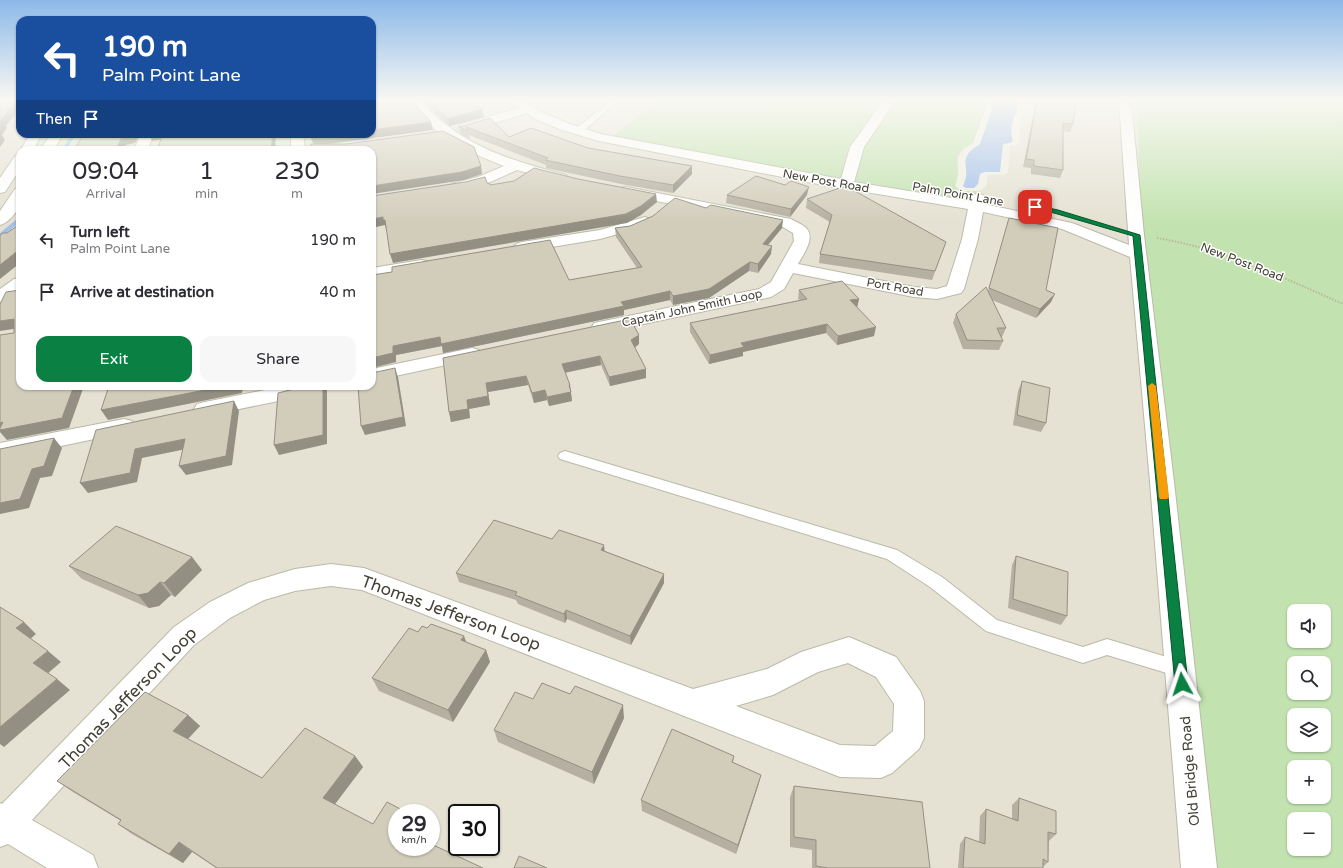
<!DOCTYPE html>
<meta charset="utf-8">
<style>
:root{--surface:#fff;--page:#f7f7f7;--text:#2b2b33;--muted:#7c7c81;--accent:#0b8043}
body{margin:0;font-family:"Varela Round",sans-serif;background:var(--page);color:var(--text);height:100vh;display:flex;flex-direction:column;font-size:15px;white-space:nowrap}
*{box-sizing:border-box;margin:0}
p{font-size:13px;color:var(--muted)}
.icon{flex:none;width:22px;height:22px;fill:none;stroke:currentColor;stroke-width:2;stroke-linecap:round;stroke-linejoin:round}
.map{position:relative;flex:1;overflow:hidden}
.panel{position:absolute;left:16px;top:146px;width:360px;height:244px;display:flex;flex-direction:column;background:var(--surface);border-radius:12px;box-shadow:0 1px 3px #0004}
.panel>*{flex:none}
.guide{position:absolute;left:16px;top:16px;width:360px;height:122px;border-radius:12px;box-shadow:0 1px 3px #0004;background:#1a4fa0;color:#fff;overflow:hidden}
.fabs{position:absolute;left:1287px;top:604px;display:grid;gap:8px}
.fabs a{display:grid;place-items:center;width:44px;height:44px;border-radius:8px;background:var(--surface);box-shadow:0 1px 3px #0004;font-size:20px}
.speed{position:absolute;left:388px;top:804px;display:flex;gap:8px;font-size:20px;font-weight:700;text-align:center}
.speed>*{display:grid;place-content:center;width:52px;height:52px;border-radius:50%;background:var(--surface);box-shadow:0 1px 3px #0004;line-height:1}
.speed small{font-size:10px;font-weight:400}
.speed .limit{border:2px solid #111;border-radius:6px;background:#fff;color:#111}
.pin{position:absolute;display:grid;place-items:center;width:34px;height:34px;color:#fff;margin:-17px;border-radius:8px;box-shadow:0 2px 6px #0006}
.me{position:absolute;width:44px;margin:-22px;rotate:355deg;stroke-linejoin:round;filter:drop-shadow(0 0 3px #0008)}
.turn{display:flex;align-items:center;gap:14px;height:84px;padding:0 20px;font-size:18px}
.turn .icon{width:52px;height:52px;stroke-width:2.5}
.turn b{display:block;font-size:28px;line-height:34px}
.then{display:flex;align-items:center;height:38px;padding:0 20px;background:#0003;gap:8px;font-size:15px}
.eta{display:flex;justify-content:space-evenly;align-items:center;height:68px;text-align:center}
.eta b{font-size:24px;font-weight:600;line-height:28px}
.primary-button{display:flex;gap:8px;margin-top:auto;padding:8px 20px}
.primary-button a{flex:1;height:46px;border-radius:12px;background:var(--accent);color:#fff;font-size:16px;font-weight:600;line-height:46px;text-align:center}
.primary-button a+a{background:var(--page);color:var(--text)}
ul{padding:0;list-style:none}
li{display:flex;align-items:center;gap:12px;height:52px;padding:0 20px}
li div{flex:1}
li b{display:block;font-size:15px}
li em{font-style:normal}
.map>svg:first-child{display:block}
.residential{fill:#e5e2d3;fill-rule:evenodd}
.green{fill:#c2e3af;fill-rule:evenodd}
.water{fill:#a3c0eb}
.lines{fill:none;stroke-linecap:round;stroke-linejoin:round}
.stream{fill:#a3c0eb;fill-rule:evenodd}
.service-casing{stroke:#bcb9a8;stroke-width:2}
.minor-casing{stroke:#bcb9a8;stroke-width:2}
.path{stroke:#bdb79a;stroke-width:2;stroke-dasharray:1.5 1.5;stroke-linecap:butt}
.service{fill:#fff;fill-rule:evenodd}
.minor{fill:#fff;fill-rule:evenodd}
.wall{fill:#b5b0a1}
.shaded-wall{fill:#939083}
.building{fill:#d2cdbb;stroke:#939083}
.route{fill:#0b8043;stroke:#07532c}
.slow{fill:#f59e0b}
.labels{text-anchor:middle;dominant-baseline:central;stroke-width:3;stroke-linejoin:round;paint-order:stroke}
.far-street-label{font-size:12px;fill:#434035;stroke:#fff}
.street-label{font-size:14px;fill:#434035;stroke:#fff}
.near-street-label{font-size:17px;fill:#434035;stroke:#fff}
</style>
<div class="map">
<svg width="1343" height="868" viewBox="0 0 1343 868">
<rect width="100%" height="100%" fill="#f1f0e4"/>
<path class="residential" d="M0,101H20V134H372V101H660L605,140L974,205L977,191L981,190L986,186L988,175H1004L1008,173L1010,146L1016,145L1020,141L1019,125L1025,110L1024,106L1026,101H1137L1139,167L1128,232L1142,402L1212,868H0ZM20,150H372V386H20ZM397,813H431V847H397ZM457,813H491V847H457Z"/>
<path class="green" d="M660,101H986V108L973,143C947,157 964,164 955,186L962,191H977L974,205L605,141Z
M1137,101H1343V868H1212L1142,402L1128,232L1139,167ZM1294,611H1324V641H1294ZM1294,663H1324V693H1294ZM1294,715H1324V745H1294ZM1294,767H1324V797H1294ZM1294,819H1324V849H1294Z"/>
<path class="water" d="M992,101H1019L1017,105L1018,109C1013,118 1009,130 1013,141L1010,143L1003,144L1000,172H984L980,174L978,184L974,188H966L963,186C973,165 954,160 980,144L992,109Z"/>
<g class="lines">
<path class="stream" d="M72,134H76L66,150H62Z
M18,218H20V222L0,238V233Z"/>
<defs>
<path id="service" d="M611,101H618L581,133H575V129Z
M565,451L897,550L942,577L997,620L1083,647L1107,639L1180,661L1186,663L1189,669L1186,675L1180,677L1107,655L1083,663L992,633L986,631L930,587L887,559L560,459L558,456L560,453Z"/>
<path id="minor" d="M409,101H421C459,145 511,161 566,175L568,178L566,181L561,182L517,170L488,183L456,191L451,190L449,187L451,184L478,177L504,166C467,152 432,134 409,101Z
M510,101H523L543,113L570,124L601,134L841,179L850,147L883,101H895L864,147L854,182L970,201L973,195L978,194L983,195L985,198L984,204L1072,223L1129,245L1119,101H1131L1144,235L1174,482L1217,868H1181L1150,482L1130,257L1062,229L983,212L978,239L964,289L961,293L937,299L914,297L793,273L784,289L771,297L601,333L594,331L592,327L594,323L759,289L771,282L794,241L793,233L781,226L621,194L619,191L621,188L626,187L791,219C796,222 804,225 807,229C815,239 803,255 798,264L914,287L937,289L947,286L962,239L968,209L823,185L599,141L562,130L535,119L527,113L464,132L460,131L458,128L460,125L519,108Z
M30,134H42L33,150L20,151Z
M51,134H63L54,150H40Z
M141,134H153L148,150H134Z
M291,134H303L305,150H291Z
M20,155V169L5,192L0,193V178L15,156Z
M20,188C20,192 21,200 20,204C17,213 8,223 0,225V211L15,189Z
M645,217L650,219L653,222L650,225L600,239L522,252L516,250L514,247L516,244L522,242L600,230Z
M421,260L427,261L429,265L427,269L372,278V268Z
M20,278V291L6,301L0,302V289L14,279Z
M472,348L479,350L482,354L479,358L372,381V369Z
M285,386H328L325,391L318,393L205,416L197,414L194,409L197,404L205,402Z
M124,419L132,421L135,426L132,431L0,459V443Z
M331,564L364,568L693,689L767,669L801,652L849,637L896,657L920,691L924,701V738L919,749L892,773L881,778L840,777L362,590L331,586L295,591L264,600L230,618L194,645L32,820L93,855L98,868H47L8,844L0,847V803L2,804L174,627L210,602L248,583L295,569ZM848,663L876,677L894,704L893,731L875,746L840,745L736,706L773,695L818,672Z"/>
</defs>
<use href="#service" class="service-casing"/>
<use href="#minor" class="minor-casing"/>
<path class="path" d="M1157,238C1223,249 1282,277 1343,304"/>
<use href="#service" class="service"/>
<use href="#minor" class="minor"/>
</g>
<path class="wall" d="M423,101H475L482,109L484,117L449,126Z
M1036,101H1076L1073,124L1070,132L1063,131V170L1060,178L1031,174V168L1023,167Z
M490,118L509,137L588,148L692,166V174L673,193L621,184L546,168V165L469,135L470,139L461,134L459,127Z
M785,185L807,195L790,217L726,203L727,195Z
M807,199L946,242L932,280L819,263L820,254L830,222L806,208Z
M706,208L782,228L768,245L771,254L758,273L749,271L709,298L673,305L670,300L624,310V315L443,353L442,346L396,355V362L372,275L569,280L637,268L616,237L615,228L630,226Z
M1009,218L1051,302L1036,318L992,300L1006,328L1002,337H1001L1003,341L999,350L963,349L953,323L956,314L988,291Z
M799,290L859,299L857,307L874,336L837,345L826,333L743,352V356L709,364L690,332V323L800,300L798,299Z
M639,335V344L635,347L646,378L610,386L601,365L565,373L570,385L572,401L549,406L547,400L534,403L528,385L488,392L490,405L469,409L470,418L451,422L449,412L443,358Z
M1022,381L1046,423L1041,432L1013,425L1018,391Z
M552,539L605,551L664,574V583L631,645L567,619L565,623L518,604L516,600L459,582L456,573Z
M1016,556L1067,616L1061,625L1008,608L1012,565Z
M192,557L202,570L175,597L171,595L159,606L149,608L82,579L69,566Z
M418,632L466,642L486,650L490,662L453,722L379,691L372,678Z
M533,699L624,718L594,784L498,742L494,730Z
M188,715L200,726L188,739L262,778L355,756L363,767L335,804L397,847L483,868H216L192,852L183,863L132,834L118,824L121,821L73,792L57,781Z
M734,756L733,763L761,775L758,786L736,854L642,811L641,800Z
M794,786L930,868H812V850L790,847V797Z
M1019,798L1056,834L1049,841L1048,862L1043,867V868H958L960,844L965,837L979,842L980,816L986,809L1012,819V805Z"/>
<path class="shaded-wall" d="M16,101H20V108L6,126L7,128L2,135L5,140L0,147V121Z
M482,109L484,117L449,126L448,119Z
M431,122L433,130L314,146L311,138L341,134H372V130Z
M132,134H140L135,143L126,145L123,150H116L122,137Z
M149,134H165L167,139L152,141Z
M273,134H276L275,150H271Z
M481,166L482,174L464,180L372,194V186Z
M692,166V174L673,193V185Z
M809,187L807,195L790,217L791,209Z
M656,194L657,202L641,215L627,223L393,263L390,254Z
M383,217L385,220L388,228L386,229L385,225L372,228V219Z
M783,220L782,228L762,252L763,244Z
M772,246L771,254L758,273V264Z
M20,249V263L0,279V265Z
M750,262L749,271L709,298L673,305V296Z
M670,291V300L624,310V315L443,353L442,346L396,355V362L372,368V358L393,346L621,302Z
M1055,294L1051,302L1036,318L1040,309Z
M859,299L857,308L850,300Z
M14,319L20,328L0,331V321Z
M827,324L826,333L743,352V356L709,364L710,355L741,343Z
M876,327L874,336L837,345L838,336Z
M639,335V344L632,350L631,340Z
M600,356L601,365L563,373L562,364Z
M395,368L398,377L406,426L365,435L361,426Z
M646,369V378L610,386L609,377Z
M526,376L528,385L488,392L490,405L469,409L470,418L451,422L449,412L467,400L486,383Z
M569,385H570L572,401L549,406L547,397Z
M74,386H84L69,428L7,440L0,432V423Z
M226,386H243L242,393L108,420L101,410Z
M323,386H324L327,391V444L279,455L274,445Z
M545,390L547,400L534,403L532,393Z
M234,401L239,411L232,465L186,475L179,466Z
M54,438L62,448L52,476L40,478L29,508L0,514V503L32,469Z
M185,439L191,448L142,458L137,482L88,493L80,483L135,449Z
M604,545L605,554L601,550Z
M192,557L202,570L175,597L164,583Z
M664,574V583L631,645L630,636Z
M160,582L171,595L159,606L149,608L138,595Z
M566,610L567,619L565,623L564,614Z
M24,622L36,634L29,640L16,628Z
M464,636L469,649L461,640Z
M486,650L490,662L453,722L448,710Z
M48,651L61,662L47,674L33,663Z
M57,679L70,690L4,747L0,744V727Z
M623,705L624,718L594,784L592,772Z
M188,715L200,726L185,742L173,731Z
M355,756L363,767L332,808L323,798Z
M761,775L758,786L736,854L738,845Z
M179,842L192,852L183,863L169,854Z"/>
<path class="building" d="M0,101H16L0,121L3,120L0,124Z
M372,101H411L431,122L372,130Z
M429,101H475L482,109L448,119Z
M1037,101H1076L1073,124L1063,123V170L1034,166V160L1026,159Z
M490,118L509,137L531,128L588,148L692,166L673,185L620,176L545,160L548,158L466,127L468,131L459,127Z
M443,131L474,147L481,166L462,172L372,186V150H311V144H346Z
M84,134H132L131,136L122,137L116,150H74Z
M163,134H273L271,150H157Z
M311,134H341L311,138Z
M534,168L578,179L656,194L641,206L626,214L390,254L385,220H383V217L372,219V196L465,182L485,177L487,183H489L490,185L514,181Z
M756,176L785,185L791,181L809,187L791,209L727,195Z
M846,186L946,242L935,271L820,254L832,215L807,199Z
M675,198L706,208L711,205L783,220L763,244L772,246L758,264L750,262L709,289L673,296L670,291L621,302L624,306L441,344L440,337L393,346V353L372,358V275L392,272V267L550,240L569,280L642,267L615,228L630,226L653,216Z
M1009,218L1058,228L1046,290L1055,294L1040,309L989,288Z
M20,224V249L0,265V235L3,233H7Z
M842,281L859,299L850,300L876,327L838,336L827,324L741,343L744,347L710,355L690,323L807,299L799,290Z
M986,287L1006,328H997L1003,341L967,340L956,314Z
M20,290V386H74L62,418L0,430V428L3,422L0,423V335L14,333V319L0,321V304L6,292Z
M630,319L639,335L631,340L646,369L609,377L600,356L562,364L570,385H569L571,392L547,397L545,390L532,393L526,376L486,383L488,396L467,400L468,409L449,412L443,358Z
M395,368L403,417L361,426L358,386H372V373Z
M1022,381L1050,388L1046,423L1017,415Z
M109,386H226L101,410Z
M306,386H323V435L274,445L278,393Z
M234,401L226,456L179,466L185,439L135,449L130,473L80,483L96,430Z
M54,438L44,466L32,469L20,499L0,503V449Z
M494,520L552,539L559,530L604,545L601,550L664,574L630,636L566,610L564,614L515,595L517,592L456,573Z
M116,526L192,557L164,583L160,582L148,593L138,595L69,566Z
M1016,556L1068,572L1067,616L1013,599Z
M0,607L24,622L16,628L48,651L33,663L57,679L0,727Z
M431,624L464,636L461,640L486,650L448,710L372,678L409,628L418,632L422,626L427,628Z
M542,683L570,694L575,686L623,705L592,772L494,730L515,692L533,699Z
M145,692L188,715L173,731L262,778L305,728L355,756L323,798L373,824L387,802L408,813H397V847H431V844L483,868H217L179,842L169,854L118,824L121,820L57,781Z
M672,729L734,756L732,762L761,775L738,845L641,800Z
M794,786L922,802L930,868H828L816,866V840L794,837Z
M1019,798L1056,811V834L1048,832V862L1043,859V868H963L965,837L985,844L986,809L1018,821Z
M519,856L547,868H514Z"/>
<linearGradient id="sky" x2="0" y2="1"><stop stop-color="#8cb9e9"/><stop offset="0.45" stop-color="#f9f8f3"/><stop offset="1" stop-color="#f9f8f3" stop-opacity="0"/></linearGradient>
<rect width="1343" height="222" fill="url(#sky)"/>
<path class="route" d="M1035,205L1058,210L1140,235L1188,684L1186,688L1182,690L1177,688L1175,684L1133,236L1054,213L1033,208L1032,207Z"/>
<path class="slow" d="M1152,383L1156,386L1169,497L1167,499H1160L1159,497L1148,386Z"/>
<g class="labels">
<g class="far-street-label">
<text transform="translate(826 181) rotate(10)">New Post Road</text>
<text transform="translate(958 194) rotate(10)">Palm Point Lane</text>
<text transform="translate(1242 262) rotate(21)">New Post Road</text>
<text transform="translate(895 287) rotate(10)">Port Road</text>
<text transform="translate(692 308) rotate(-12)">Captain John Smith Loop</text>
</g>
<g class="street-label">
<text transform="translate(1190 771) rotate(-95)">Old Bridge Road</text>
</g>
<g class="near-street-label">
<text transform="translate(451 613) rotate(20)">Thomas Jefferson Loop</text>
<text transform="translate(128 698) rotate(-46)">Thomas Jefferson Loop</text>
</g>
</g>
</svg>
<div class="fabs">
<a><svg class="icon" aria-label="sound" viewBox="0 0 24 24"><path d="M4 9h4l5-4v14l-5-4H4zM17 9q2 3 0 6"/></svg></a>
<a><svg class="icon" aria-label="search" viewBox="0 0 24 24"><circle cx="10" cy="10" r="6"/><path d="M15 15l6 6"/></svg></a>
<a><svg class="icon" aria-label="layers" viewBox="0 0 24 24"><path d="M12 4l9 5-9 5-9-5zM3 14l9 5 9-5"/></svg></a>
<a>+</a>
<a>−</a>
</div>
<div class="speed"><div>29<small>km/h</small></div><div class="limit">30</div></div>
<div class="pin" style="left:1035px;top:207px;background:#d93025"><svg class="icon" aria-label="arrive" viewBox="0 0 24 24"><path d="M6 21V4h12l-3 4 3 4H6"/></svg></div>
<svg class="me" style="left:1182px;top:684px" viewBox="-20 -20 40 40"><path d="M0-17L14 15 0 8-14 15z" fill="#0b8043" stroke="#fff" stroke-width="4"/></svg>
<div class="guide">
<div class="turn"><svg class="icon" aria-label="left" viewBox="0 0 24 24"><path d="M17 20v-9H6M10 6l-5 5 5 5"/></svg><div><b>190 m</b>Palm Point Lane</div></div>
<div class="then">Then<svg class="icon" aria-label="arrive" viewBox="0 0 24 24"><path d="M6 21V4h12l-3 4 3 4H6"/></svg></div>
</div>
<section class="panel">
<div class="eta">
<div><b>09:04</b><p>Arrival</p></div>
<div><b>1</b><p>min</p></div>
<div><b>230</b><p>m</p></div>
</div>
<ul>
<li><svg class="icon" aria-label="left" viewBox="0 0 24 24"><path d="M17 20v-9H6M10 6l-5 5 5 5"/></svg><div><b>Turn left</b><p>Palm Point Lane</p></div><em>190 m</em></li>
<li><svg class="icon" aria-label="arrive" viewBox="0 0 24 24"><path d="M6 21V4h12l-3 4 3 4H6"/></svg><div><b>Arrive at destination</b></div><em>40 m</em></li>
</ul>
<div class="primary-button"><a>Exit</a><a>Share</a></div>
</section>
</div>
